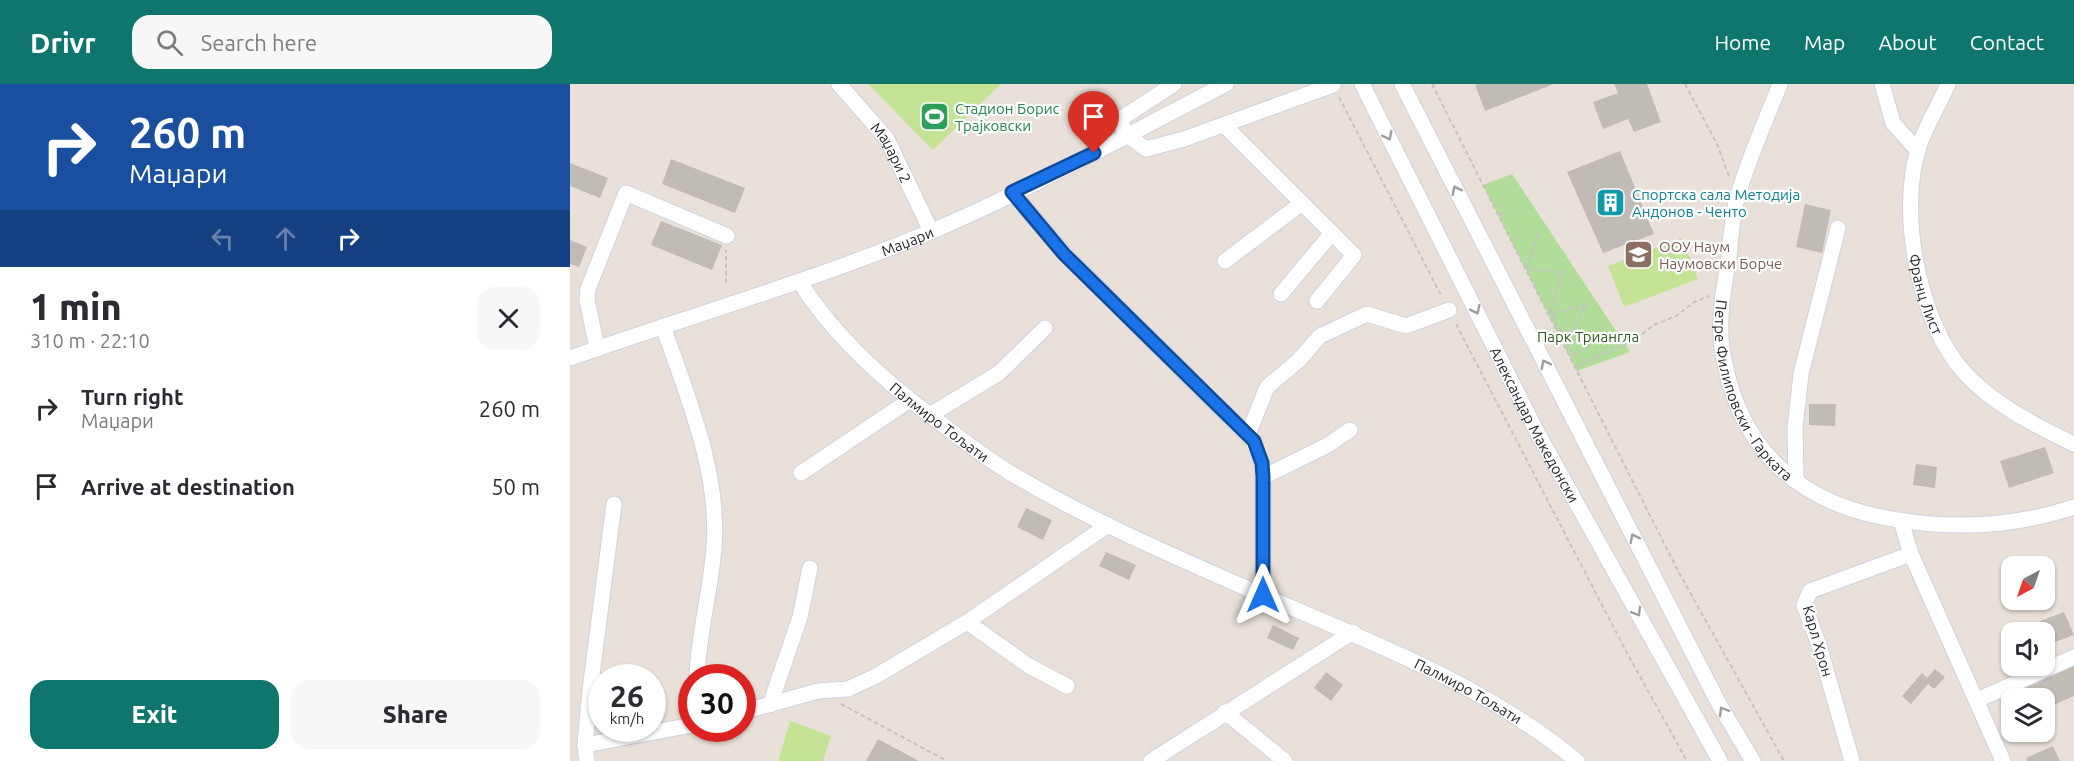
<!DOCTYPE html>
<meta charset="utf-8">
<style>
:root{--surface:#fff;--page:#f7f7f7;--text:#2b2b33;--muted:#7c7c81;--accent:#0f766e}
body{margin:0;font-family:Ubuntu,sans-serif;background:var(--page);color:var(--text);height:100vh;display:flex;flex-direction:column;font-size:22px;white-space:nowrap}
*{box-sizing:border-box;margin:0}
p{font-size:20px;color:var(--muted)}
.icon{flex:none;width:33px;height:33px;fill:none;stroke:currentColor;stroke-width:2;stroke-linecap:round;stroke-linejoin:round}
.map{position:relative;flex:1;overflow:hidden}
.drawer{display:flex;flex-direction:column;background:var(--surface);width:570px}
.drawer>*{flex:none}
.banner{background:#1a4fa0;color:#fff;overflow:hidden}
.needle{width:39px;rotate:220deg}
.tools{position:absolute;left:1431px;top:472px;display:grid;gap:12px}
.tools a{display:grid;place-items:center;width:54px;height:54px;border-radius:12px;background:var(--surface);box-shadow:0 2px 4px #0004;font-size:30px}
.speed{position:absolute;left:18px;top:580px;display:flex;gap:12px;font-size:30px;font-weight:700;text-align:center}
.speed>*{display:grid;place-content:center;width:78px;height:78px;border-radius:50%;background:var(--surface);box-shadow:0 2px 4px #0004;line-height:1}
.speed small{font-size:15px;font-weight:400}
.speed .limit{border:9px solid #d22;background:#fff;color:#111}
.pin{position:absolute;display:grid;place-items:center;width:51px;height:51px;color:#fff;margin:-62px -26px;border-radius:50% 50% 50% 0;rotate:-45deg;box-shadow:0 0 6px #0007}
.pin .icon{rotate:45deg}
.me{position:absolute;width:66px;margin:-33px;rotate:0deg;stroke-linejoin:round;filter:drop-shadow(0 0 4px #0008)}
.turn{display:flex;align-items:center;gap:21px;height:126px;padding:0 30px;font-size:27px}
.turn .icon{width:78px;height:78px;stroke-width:2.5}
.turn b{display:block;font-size:42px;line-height:51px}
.lanes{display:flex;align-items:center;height:57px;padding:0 30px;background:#0003;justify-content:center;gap:30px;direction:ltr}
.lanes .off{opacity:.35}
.round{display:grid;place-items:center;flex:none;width:63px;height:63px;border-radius:18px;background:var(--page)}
.summary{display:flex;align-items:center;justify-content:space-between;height:102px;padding:0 30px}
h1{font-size:36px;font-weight:800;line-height:45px}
.action{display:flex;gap:12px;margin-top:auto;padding:12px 30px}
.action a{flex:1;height:69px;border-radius:18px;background:var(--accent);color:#fff;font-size:24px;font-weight:800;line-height:69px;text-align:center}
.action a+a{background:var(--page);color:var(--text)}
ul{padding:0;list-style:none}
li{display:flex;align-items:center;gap:18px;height:78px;padding:0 30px}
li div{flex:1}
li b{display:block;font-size:22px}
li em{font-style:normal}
header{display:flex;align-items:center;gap:36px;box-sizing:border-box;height:84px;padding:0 30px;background:var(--accent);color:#fff}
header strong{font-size:28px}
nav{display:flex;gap:33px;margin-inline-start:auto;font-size:21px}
.search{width:420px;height:54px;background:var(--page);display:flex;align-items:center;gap:15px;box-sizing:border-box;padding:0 21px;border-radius:18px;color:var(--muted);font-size:22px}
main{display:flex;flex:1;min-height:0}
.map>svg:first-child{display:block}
.green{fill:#b2dc99}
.pitch{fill:#c4e395}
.building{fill:#c1bbb6}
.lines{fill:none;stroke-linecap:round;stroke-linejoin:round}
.minor-casing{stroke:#cfd2df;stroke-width:17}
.path{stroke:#c3c3c3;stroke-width:2;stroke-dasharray:4.5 3;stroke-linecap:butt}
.minor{stroke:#fff;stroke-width:15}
.oneway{stroke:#9e9e9e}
.route-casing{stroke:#114b97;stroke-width:15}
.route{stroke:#1a73e8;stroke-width:10}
.labels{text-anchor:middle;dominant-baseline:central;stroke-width:4.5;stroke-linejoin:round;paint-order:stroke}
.leisure-label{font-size:15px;fill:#27864d;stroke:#fff;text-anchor:start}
.street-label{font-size:15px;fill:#272727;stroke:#fff}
.culture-label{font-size:15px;fill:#0d838f;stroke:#fff;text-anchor:start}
.education-label{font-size:15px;fill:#785e54;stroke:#fff;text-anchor:start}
.park-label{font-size:15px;fill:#2d5d1e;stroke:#fff}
</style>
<header>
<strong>Drivr</strong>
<div class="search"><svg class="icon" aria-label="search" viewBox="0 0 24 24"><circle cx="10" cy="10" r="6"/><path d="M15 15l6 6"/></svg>Search here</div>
<nav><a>Home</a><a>Map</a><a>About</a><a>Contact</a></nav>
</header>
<main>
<section class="drawer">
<div class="banner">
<div class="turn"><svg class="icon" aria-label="right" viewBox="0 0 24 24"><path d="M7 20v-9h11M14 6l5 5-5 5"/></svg><div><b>260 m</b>Маџари</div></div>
<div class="lanes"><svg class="icon off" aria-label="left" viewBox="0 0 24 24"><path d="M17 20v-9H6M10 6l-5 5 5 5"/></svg><svg class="icon off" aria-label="ahead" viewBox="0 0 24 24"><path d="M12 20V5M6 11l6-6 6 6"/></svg><svg class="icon" aria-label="right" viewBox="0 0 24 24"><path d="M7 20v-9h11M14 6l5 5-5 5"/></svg></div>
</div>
<div class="summary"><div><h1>1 min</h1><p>310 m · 22:10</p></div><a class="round"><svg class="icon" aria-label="close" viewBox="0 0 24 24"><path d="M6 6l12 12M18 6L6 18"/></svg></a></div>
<ul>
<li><svg class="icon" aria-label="right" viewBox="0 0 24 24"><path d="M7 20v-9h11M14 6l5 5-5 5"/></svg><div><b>Turn right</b><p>Маџари</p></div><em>260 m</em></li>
<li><svg class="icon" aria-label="arrive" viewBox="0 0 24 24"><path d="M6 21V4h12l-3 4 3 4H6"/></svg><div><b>Arrive at destination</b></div><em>50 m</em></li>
</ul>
<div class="action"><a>Exit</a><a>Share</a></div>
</section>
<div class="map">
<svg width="1504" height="677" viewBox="0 0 1504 677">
<rect width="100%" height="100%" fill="#e9e1d9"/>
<path class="green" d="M942,90L1060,268L1007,287L913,101Z"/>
<path class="pitch" d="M298,0H431L363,66Z
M1112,154L1128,195L1054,223L1038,182Z
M220,637L261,652L253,677H208Z"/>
<path class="building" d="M909,0H984L915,27L905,1Z
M1044,0H1077L1091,38L1064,48L1058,35L1033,45L1023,18L1048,9Z
M1050,67L1084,150L1033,169L997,88Z
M101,75L175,104L165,129L92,100Z
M0,79L38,94L30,114L0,102Z
M1235,120L1261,126L1252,169L1226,163Z
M91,137L152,161L142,186L81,161Z
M0,156L17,163L9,183L0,180Z
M1239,320H1266L1265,342L1239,341Z
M1475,363L1484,389L1439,404L1430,377Z
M1346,380L1367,383L1365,404L1343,401Z
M456,424L482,436L473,456L447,443Z
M536,468L566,481L559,496L529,482Z
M1494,528L1504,551L1477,561L1468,538Z
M703,541L729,554L723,566L697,554Z
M1504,582V612L1474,625V615H1440L1438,611Z
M1365,585L1375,593L1364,605L1358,600L1341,620L1332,612L1352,589L1357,594Z
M756,588L773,601L761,617L744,604Z
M308,655L349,677H296Z
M1483,662L1490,677H1457L1456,674Z"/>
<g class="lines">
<defs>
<g id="minor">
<path id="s1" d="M269,0L317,55L361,147"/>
<path d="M604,0L549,36L557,51L576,65L614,55L763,1"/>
<path id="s2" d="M792,0L967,348L1150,677"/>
<path d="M832,0L1149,620L1183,677"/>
<path id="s3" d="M1210,0C1196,36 1179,73 1168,111C1162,130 1161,153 1159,173C1154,202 1148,235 1152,264C1166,357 1219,414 1311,433C1377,446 1441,444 1504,423"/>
<path d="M1312,0L1323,39L1348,67"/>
<path id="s4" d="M1378,0C1369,22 1354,44 1348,66C1329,128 1348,226 1385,277C1414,316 1462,340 1504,360"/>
<path d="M654,41L784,171L747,217"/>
<path d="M442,108L494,169L683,357L692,379L693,393V511"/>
<path d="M655,177L732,119"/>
<path id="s5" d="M229,197C263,251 314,297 365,335C393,356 419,377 449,394C526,439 610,475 692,511C800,558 914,600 1007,677"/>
<path d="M711,210L762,149"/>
<path d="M93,242C117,312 150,388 144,463C141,507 128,550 127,594"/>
<path d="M27,264L17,216L18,205L56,109L157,152"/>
<path id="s6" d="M0,274C120,232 242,197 360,148C462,105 558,50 656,0"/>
<path d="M360,331L429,289L475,244"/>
<path d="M678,351L697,303L729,276L750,252L797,230L836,242L879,226"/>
<path d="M231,389L340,316"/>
<path d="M693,393L756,362L780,346"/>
<path d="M1226,397L1225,344L1231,290L1268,144"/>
<path d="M1331,437L1341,470L1433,677"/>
<path d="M397,538L459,582L497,602"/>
<path d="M1407,616L1504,573"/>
<path d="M200,621L230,533L240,484"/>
<path d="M172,628L248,607L278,605L306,592L397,538L538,441"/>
<path d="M655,628L715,677"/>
<path d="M15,661L122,641"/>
<path d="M17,677L15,661L20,606L44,420"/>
<path d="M581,677L783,548"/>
<path d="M1282,677L1249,561L1234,521L1240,507L1341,470"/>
</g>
</defs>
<use href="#minor" class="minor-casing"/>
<path class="path" d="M862,0L1107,485L1214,677
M1115,0L1147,60L1159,92
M769,13L872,213
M929,131L937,127
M968,150L956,185L993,188L980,226L1003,270
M156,199V166
M983,229L1016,221L997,258
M886,240L1057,569L1117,677
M1003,271L1024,259
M1005,283L1064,256L1084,241L1106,232L1124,218L1139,212
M271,620L377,677"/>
<use href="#minor" class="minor"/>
</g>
<defs><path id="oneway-chevron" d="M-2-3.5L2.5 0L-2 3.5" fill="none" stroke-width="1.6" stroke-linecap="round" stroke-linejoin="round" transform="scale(1.5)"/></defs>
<g class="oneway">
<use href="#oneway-chevron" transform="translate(818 52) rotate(63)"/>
<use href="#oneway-chevron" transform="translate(886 106) rotate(-117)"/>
<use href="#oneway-chevron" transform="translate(906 226) rotate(64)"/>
<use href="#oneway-chevron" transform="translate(975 280) rotate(-117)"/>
<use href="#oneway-chevron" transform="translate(1064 454) rotate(-117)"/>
<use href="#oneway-chevron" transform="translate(1067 528) rotate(60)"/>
<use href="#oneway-chevron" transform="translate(1153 627) rotate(-120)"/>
</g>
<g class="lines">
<defs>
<path id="route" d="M524,69L442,108L494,170L684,357L692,379L693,393V511"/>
</defs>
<use href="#route" class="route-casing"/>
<use href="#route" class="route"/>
</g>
<defs>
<symbol id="stadium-square" viewBox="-11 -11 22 22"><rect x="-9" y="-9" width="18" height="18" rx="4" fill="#2e9e5b" stroke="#fff"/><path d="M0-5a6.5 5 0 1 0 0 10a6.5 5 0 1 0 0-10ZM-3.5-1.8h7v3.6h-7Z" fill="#fff"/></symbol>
<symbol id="building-square" viewBox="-11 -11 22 22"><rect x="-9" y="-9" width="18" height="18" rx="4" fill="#0f9aa8" stroke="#fff"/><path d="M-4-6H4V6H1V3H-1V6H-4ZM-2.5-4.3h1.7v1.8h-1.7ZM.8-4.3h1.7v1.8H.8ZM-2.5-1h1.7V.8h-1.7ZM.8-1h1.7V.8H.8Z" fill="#fff"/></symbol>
<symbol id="school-square" viewBox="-11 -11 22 22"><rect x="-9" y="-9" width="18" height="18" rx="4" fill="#8d6e63" stroke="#fff"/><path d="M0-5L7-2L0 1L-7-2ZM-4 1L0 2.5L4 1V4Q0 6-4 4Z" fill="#fff"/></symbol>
</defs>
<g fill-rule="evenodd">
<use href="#stadium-square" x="348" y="16" width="33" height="33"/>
<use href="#building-square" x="1024" y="102" width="33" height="33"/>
<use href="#school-square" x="1052" y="154" width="33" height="33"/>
</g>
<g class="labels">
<g class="leisure-label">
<text x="385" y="24">Стадион Борис<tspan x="385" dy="17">Трајковски</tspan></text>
</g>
<g class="street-label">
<text stroke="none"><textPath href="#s1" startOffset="87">Маџари 2</textPath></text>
<text stroke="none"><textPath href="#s6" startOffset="357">Маџари</textPath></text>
<text stroke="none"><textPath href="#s4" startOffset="219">Франц Лист</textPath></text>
<text stroke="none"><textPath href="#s3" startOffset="324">Петре Филиповски - Гарката</textPath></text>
<text stroke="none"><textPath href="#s5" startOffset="200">Палмиро Тољати</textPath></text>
<text stroke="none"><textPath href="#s2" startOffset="382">Александар Македонски</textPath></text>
<text transform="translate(1248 557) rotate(74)">Карл Хрон</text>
<text stroke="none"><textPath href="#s5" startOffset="795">Палмиро Тољати</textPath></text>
</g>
<g class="culture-label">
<text x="1062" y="110">Спортска сала Методија<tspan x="1062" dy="17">Андонов - Ченто</tspan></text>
</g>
<g class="education-label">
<text x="1089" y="162">ООУ Наум<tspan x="1089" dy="17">Наумовски Борче</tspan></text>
</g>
<g class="park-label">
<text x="1018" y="252">Парк Триангла</text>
</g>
</g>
</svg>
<div class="tools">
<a><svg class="needle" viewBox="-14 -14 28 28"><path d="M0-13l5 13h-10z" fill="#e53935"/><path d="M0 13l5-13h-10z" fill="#7c7c81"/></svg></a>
<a><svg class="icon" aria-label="sound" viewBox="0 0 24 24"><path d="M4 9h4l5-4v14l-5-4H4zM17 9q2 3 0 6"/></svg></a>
<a><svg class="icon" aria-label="layers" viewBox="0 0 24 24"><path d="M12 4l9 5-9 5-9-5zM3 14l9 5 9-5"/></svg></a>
</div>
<div class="speed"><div>26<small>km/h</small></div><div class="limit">30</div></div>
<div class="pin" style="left:524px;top:69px;background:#d93025"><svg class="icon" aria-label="arrive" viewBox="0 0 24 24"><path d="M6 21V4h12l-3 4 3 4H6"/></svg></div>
<svg class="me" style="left:693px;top:511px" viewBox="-20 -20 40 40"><path d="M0-17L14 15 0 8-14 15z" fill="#1a73e8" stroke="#fff" stroke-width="4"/></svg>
</div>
</main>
